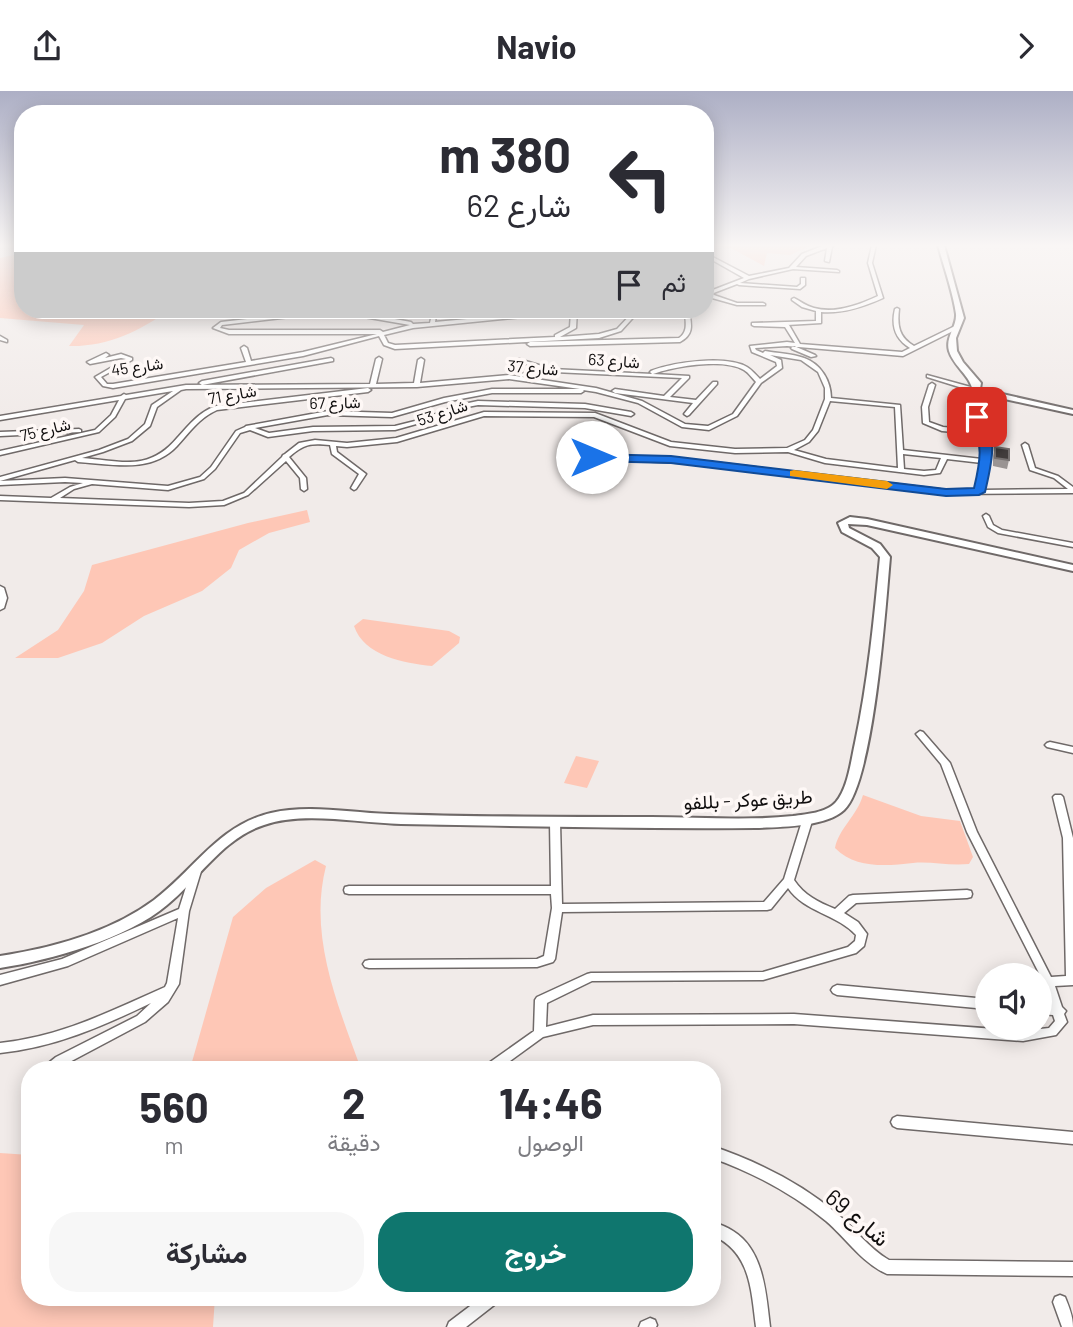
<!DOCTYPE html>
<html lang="ar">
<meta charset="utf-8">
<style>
:root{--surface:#fff;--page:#f7f7f7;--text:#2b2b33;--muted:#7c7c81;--accent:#0f766e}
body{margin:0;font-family:Barlow,Vazirmatn,sans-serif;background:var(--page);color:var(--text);direction:rtl;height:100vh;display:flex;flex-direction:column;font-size:26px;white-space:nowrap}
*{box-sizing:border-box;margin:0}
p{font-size:23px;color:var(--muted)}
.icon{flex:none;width:38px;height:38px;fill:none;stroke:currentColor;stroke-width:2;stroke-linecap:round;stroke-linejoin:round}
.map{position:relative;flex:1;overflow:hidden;direction:ltr}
.sheet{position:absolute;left:21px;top:970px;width:700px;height:245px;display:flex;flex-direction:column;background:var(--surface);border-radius:28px;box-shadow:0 4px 18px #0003;direction:rtl}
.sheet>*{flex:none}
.guide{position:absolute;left:14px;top:14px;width:700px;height:214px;border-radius:28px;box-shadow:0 4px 18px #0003;direction:rtl;background:#fff;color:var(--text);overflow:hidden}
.controls{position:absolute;left:975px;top:872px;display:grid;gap:14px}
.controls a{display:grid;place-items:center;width:77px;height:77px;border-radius:50%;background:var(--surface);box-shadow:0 4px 18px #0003;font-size:35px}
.pin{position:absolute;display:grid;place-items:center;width:60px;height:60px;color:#fff;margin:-30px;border-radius:14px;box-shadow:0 4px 10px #0006}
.me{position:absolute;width:77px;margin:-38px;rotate:90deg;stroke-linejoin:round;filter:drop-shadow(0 0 5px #0008)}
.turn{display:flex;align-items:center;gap:24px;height:147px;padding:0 28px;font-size:32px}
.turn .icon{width:91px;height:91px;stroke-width:2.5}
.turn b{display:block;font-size:49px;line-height:60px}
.then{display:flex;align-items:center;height:66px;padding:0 28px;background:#0003;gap:14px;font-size:26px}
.eta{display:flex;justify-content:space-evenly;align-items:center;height:119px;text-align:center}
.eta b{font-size:42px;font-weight:700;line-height:49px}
.cta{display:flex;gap:14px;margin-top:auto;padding:14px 28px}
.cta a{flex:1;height:80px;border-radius:28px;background:var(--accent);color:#fff;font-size:28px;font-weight:700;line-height:80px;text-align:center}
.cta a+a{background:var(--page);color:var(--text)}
header{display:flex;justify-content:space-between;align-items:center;height:91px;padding:0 28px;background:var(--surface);font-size:32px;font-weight:700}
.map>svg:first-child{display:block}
.green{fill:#fec7b6}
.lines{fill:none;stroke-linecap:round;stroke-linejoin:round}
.street-casing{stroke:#6f6968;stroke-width:3}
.secondary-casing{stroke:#6f6968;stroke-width:4}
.street{fill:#fff;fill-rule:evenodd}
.secondary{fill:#fff;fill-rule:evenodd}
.wall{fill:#9a9493}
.building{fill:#433e3d;stroke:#777271;stroke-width:2}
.route{fill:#1a73e8;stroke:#114b97;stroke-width:2}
.slow{fill:#f59e0b}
.labels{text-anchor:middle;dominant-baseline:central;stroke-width:7;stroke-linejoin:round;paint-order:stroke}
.far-street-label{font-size:16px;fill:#100e0e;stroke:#fef8f6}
.street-label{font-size:19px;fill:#100e0e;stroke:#fef8f6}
.near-street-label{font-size:23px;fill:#100e0e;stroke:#fef8f6}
</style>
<header><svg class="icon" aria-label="forward" viewBox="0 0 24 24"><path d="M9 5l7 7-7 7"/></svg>Navio<svg class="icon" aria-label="share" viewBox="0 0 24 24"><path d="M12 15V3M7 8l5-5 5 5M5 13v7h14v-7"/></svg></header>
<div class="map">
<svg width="1073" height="1236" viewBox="0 0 1073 1236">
<rect width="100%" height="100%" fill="#f1ebe9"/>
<path class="green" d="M705,155V154L810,155L790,164L767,162L764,175L731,157Z
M23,162V219H169C139,241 106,256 69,255L84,234L0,227V167Z
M307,419L310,431L269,442L239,459L231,477L202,500L144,525L102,552L58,567H15L58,539L84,500L92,474L248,432Z
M363,528L449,540L460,546L459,552L432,575C404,572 364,565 354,535Z
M576,665L599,670L587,697L564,692Z
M863,704L921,725L960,730L973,766L969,773C948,775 930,770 913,772C886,775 856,778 835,757C839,737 857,725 863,704Z
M315,769L326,775C308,845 338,914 361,978H190L233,826L266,797Z
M0,1062L30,1064V1206H215L213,1236H0Z"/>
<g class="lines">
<defs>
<path id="street" d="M825,154H835L832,156L829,171L825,170L827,157L806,165L796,176L837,179L839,180V181L793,178L749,188L740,192L797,196L801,193V187H805V194L800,198L739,194L737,193L711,203L737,212H763L765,213V214H737L705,205V202L744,187L705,165V162L749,185L789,177L802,163Z
M872,154H876L872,172L883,207C863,216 842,223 821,221V232L787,234H789L800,253L902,261L910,257C895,248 891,235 895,218L897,217L899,218C897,235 899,246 914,255L955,235H959V237L903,265L787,255L755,257L756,259L763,262L765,260C776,262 794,263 804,267C821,273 831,290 831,307L900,314L903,359L982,368V353L979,343L942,340L923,332L922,316L929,294L932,292L935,294L928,316L929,331L943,336L978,339L965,309L972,300L927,286V284L978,298L979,299L971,309L984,340L988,342L985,344C991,363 988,379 983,399L1068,398L1054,387L1030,379L1022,354L1025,352L1028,354L1035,377L1058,385L1073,396V402L946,403L685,372L592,368L582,365L567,348V346H571L586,363L592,364L685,368L946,399H976L982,372L947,368L940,382L924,384L825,372L788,361L735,362L670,355L594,326L484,325L397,351L347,356L336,355L337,361L366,383L356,398L354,399L351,397L359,383L332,363L330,354C310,352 304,353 289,366L306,387L307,398L304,400L301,398L300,387L286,370L248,404L224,414L189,416L0,409V405L51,407L70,396L83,392L65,391L0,394V390L65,387L168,395L200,386L211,376L236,340L245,336L246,335L328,320L392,322L444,307L492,298H580L509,288L417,296L186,298L181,299L157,316L150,335L132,350L103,361L82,367C122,370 149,381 178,346C190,333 199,321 216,315L368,297L371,299L368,301L217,319C199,327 190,341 177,355C151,383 112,373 78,371L75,369L0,390V386L99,359L128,348L145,333L152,314L173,300L125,308L115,326L99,341L0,364V360L95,339L111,324L119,309L0,329V325L121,305L124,303L126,304L186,294L370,293L376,268L379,266L382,268L376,293L414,292L418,269L421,267L424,269L420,292L509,284L596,297L642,310L685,333L708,335L733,323L756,291C752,287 749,282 744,279C724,267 674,275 653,283L689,285V287L670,306L696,309L713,291H717V293L689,324L687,325L684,323L693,312L615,302L612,300L615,298L664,305L682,287L554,281L521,286L518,284L519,283L545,279L516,270L519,268L552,278L652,283L650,281L651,280C673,271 726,264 747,276C752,279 756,284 760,288L777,275L776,271L752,261L750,255L787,251L795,252L785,236L754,235L752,234V232L816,230V220L802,216L792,209V208L794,207C800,210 806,215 814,217C835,223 859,214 878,205L868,172ZM770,264L801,269L818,281L825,297V308L813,339L805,349L787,357L735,358L671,351L595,322L484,321L396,347L347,352L315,349L299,352L285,363L283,364L282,366L244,402L223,410L189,412L60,407L74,398L92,393L168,399L204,388L215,378L240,342L250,339L268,346L313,340L395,339L427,330L462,317L478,314L585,317L631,325L634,323L631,321L585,313L478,310L459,314L423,328L395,335L313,336L269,342L255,337L328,324L392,326L445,311L492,302H581L584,300L583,299L596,301L638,312L682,336L709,339L737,325L761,292L782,277L781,269ZM830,310L895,316L898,377L826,368L794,359L809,351L818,340ZM903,363L941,367L936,379L924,380L904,378Z
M300,219H306L290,226L222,234L220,237L229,239H380L383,241L410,234L358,225L355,223C359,219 362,219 366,219L362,222L411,231L413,233L430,232L433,219H437L435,231L562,219H577L576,237L560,246L599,243L617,238L635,219H640L621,240L599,247L395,258L384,254L379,245L303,265L113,297L103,295L95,286L126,268L121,267L90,273L87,271L106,262L109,264L105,267L121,263L132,267V269L101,286L107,293H113L246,271L241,257L244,255L247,257L251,270L303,261L377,243H229L213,237L221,231L289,223ZM571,221L570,236L555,244V246L395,254L388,252L384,244L413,237Z
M685,219H689C691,233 695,243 680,251L530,255L527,253L530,251L679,247C689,240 685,230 685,219Z
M0,245L7,249V251L0,249Z
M794,255L815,264L816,265L811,266L792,258L791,257Z
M331,267L333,268V270L202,294L199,292L202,290Z
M79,338L81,339V341L0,345V341Z
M986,423L989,425L993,434L1002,439L1073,452V456L998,442L988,436L983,425Z
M0,495L4,497L7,507L4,517L0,519Z
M920,640L923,641L950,672L977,741L1051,886L1066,885L1063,747L1053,706L1055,704H1061L1063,706L1073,747V894L1055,895L1062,916L1066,920L1064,923L1067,931L1056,944L1023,950L794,933L593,934L543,946L499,978H484L486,974L534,940L535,909L537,906L587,883L591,882L763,881L848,856L855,850L856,844C837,823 804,821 788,797L771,818L767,819L562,821L555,868L553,871L537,876L369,877L365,876L363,873L365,870L369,869L537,868L544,865L552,817L551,803H349L345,802L344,799L345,796L349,795H551L550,731L552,729H558L560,731L562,813L764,811L784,788L803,727L805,725H811L813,727L794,789C804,804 818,811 835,818L849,805L853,804L967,799L971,800L972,803L971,806L967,807L856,812L844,822L858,831L867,843L864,855L856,862L763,889L592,890L547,912L546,936L593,924L794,923L1023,940L1049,937L1055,930L1053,924L1040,923V913L1050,914L1040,884L967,741L941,673L916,643Z
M1050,651L1073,656V662L1047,656L1045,654L1047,652Z
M197,773L201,774L202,777L189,820L179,893L168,911L145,931L64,974L59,978H44L46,974L56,966L137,925L151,912C101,936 55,956 0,962V952C63,945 108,921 165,896L167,892L178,827L68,875L0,894V884L62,868L179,818L192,777L193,774Z
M837,894L987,908V918L837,904L833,902L831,899L833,896Z
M897,1025L1073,1041V1053L897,1037L893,1035L891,1031L893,1027Z
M712,1055C756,1070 801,1092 836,1122C855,1137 868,1157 889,1169L1073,1171V1185L887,1183C862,1172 846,1147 826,1130C793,1103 752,1081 712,1067Z
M712,1131C719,1133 727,1136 733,1140C764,1159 766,1203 770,1236H756C751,1199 751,1161 712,1144Z
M1060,1204L1065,1206C1069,1216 1073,1225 1073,1236H1062L1053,1211L1055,1206Z
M482,1206H500L498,1211L466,1236H447L449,1231Z
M650,1227L655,1229L657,1234L656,1236H639L641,1231Z"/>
<path id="secondary" d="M938,154H944L964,227L956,247L957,260L963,271L981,292L980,298L1073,319V323L973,301C971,285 954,276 949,260C945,246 957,236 956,223C953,201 944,177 938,154Z
M850,426L867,428L1073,474V480L867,434L848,433L849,437L880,453L890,466C886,512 874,691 844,719C826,736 780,736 756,737C638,738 519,735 401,733C359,732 304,720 264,734C223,747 199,788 167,814C127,848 51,869 0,877V865C52,857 111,841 154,809C194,779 219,734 271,722C309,713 351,722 390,723C477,726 564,726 651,726C698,726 746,730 793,725C807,723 826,722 836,711C848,697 851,670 855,652C868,591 874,528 880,466L872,457L842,441L838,432Z"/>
</defs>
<use href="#street" class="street-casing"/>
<use href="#secondary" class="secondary-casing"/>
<use href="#street" class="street"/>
<use href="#secondary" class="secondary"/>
</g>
<path class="wall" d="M995,356L1009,369L1007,378L993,375V365Z"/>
<path class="building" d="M995,356L1009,358V369L995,367Z"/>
<linearGradient id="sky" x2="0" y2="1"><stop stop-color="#adafc5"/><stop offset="0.47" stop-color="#f9f6f5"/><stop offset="1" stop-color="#f9f6f5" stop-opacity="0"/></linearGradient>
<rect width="1073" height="328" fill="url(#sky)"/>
<path class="route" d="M977,323C1002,336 990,379 985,401L979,404L946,405L671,372L592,370L586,366L592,363L671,365L946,398L974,397C981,368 983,354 971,326Z"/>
<path class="slow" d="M794,379L887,390L893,394L887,398L790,385V380Z"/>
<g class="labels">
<g class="far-street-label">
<text transform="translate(614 269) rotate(4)">شارع 63</text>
<text transform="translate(137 275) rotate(-8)">شارع 45</text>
<text transform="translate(533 276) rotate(5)">شارع 37</text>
<text transform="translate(232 303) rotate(-10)">شارع 71</text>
<text transform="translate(335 311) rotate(-1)">شارع 67</text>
<text transform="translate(442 321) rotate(-18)">شارع 53</text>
<text transform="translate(45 338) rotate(-14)">شارع 75</text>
</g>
<g class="street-label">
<text transform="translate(748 708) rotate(-3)">طريق عوكر - بللفو</text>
</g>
<g class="near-street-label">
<text transform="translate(858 1126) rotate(40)">شارع 69</text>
</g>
</g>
</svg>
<div class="controls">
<a><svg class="icon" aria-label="sound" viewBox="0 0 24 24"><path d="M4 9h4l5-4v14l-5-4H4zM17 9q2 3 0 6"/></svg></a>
</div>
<div class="pin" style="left:977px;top:326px;background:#d93025"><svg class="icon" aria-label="arrive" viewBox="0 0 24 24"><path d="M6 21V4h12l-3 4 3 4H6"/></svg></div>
<svg class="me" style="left:592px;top:366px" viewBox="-20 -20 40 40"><circle r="19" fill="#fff"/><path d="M0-13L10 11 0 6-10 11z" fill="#1a73e8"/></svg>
<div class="guide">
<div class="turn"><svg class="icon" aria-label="left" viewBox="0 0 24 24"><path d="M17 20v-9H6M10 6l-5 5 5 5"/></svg><div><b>380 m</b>شارع 62</div></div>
<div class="then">ثم<svg class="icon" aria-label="arrive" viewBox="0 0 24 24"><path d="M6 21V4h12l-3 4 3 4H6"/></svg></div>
</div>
<section class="sheet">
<div class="eta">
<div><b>14:46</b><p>الوصول</p></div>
<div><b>2</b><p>دقيقة</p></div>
<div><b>560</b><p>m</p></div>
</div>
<div class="cta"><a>خروج</a><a>مشاركة</a></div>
</section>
</div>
